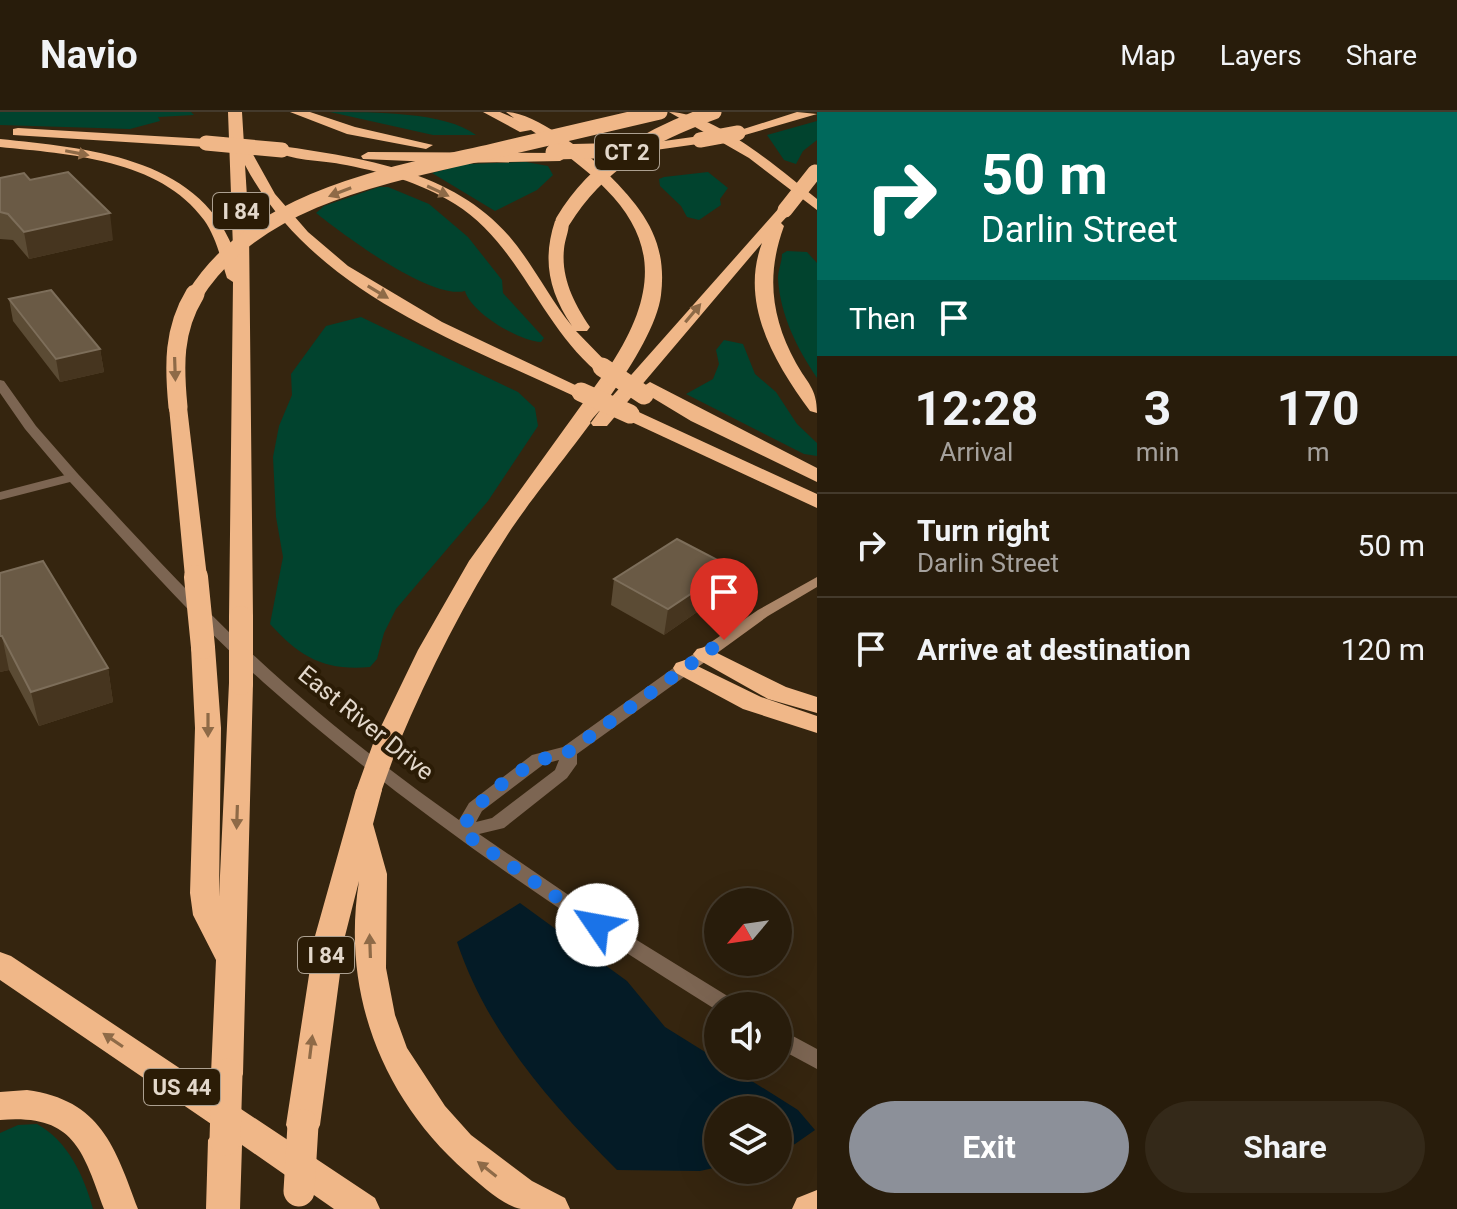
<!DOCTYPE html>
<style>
:root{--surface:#281c0b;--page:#342919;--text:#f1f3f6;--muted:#a5a19d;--line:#443a2c;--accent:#8c9099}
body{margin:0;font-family:Roboto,sans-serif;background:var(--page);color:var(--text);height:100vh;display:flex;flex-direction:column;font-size:30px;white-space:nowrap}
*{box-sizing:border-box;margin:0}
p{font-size:26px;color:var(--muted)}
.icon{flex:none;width:44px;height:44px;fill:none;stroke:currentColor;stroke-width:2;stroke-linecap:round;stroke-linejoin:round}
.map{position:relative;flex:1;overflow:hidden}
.details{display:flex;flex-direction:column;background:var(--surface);width:640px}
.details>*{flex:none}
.top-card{background:#00695c;color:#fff;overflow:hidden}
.needle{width:52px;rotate:241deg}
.buttons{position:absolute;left:704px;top:776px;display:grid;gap:16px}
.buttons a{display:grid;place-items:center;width:88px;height:88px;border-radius:50%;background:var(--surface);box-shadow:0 8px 32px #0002,0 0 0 2px var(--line);font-size:40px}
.pin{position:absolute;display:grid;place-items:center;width:68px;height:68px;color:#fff;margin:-82px -34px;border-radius:50% 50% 50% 0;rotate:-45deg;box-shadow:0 0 8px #0007}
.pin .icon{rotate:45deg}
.me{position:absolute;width:88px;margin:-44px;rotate:303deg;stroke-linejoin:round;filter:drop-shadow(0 0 6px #0008)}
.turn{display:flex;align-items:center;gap:28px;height:168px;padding:0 32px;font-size:36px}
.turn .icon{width:104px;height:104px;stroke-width:2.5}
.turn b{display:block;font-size:56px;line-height:68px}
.then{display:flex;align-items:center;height:76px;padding:0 32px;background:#0003;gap:16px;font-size:30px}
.eta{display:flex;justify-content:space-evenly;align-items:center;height:136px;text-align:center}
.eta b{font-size:48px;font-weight:700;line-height:56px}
.button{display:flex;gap:16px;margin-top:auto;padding:16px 32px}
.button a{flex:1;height:92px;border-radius:48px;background:var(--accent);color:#fff;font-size:32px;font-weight:700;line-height:92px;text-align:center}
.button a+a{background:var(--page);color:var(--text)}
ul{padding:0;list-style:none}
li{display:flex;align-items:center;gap:24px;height:104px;padding:0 32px;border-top:2px solid var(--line)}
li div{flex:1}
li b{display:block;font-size:30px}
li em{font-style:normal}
header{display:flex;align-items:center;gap:48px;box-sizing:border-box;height:112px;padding:0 40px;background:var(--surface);border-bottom:2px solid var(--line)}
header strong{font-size:38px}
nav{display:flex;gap:44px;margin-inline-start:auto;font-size:28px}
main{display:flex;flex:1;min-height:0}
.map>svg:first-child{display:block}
.green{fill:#01432e}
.water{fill:#041b26}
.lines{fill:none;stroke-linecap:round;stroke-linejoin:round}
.minor{fill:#7c6552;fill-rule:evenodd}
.tertiary{fill:#7c6552;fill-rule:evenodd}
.secondary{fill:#ab8668;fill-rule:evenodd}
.motorway{fill:#f0b788;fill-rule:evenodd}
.motorway-bridge-far3{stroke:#f0b788;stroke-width:15}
.motorway-bridge-far2{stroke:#f0b788;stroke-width:19}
.motorway-bridge-far1{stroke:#f0b788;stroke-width:24}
.motorway-bridge{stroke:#f0b788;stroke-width:31}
.wall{fill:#5b4b34}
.shaded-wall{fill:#46351f}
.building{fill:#6a5a45;stroke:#7d6e5a;stroke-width:2}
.oneway{fill:#8e6a47}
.route{stroke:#1a73e8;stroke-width:14;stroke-dasharray:0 25.2}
.labels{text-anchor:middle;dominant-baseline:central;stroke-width:8;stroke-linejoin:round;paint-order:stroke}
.shield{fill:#2b1c06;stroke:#aca090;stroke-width:2}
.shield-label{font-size:22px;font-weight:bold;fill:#e3d8cb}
.street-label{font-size:24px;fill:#e3d8cb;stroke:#2b1c06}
</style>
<header>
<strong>Navio</strong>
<nav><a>Map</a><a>Layers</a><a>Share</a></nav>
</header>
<main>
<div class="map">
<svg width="817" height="1097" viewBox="0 0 817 1097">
<rect width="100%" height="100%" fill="#35250f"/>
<path class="green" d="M0,0H191L194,3L158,5L160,9L130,17L0,13Z
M330,0C374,0 446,0 476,23H433Z
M817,9V28L803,39L796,52L784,48L767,23Z
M526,50L548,54L553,63L537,78L495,99L432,61L466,52Z
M708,60L728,76L720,87L721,93L699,108L687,105L681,94L660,74L659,67L664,65Z
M379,75H388L429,92L468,125L502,168L503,181L544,226L541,230C519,229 471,201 465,179C430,188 344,123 316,101L324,94Z
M787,139L807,140L817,151V266C797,236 780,203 778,166C778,158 782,150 782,142Z
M361,205L518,280L535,296L538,314L488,389L396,497L384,521L377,547L370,555C324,559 300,545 270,512L283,445L276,405L273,345L279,314L292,283L291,262L326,214Z
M724,228L743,232L755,262L776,280L797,312L817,331V344L804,342L686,282L713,267L719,252L716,238Z
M37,1012C68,1029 84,1064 93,1097H0V1021L18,1013Z"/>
<path class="water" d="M520,791L627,869L665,915L718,948V954H728L798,998L815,1018L795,1032L778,1038V998H718V1055L700,1059L617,1058C550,991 487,920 457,830Z"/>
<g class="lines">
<path class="minor" d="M0,268L4,269L36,314L78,362V368H68L25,317L0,281Z"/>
<path class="tertiary" d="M73,361L78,362C133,421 187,481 247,537C313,599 385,656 459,708L469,691L532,643L563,635L679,552H691L693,556L691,560L577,642V652L567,666L504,716L479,722L614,814L734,888L737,894H718V899C559,800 404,695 263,570C194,508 133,438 70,370L0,388V380ZM559,648L555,658L492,706L476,710L482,699L544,652Z
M778,916L817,937V957L778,936Z"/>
<path class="secondary" d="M817,465V475L768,504L691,560H679L677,556L679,552L758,498Z"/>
<path class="motorway" d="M228,0H242L244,33L250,37L275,82L308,120L348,154L442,210L590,280L581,286L574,284C452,227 312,179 245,53L249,117L253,506L241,513L229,506L233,170L227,166C221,147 216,125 204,108C160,47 68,42 0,35V27C85,36 197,44 233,136Z
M290,0H310L355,15L433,33L426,37L347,22Z
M483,0H500L514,6L506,0C533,0 584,38 603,57C641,95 668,126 661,183C653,247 546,363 508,422C465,488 430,558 399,631L395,637H377L373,631L418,538L469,449L606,259H596C540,211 518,131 455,92C420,70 379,59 340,52C322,48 289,49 275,38L282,34C362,46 453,59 509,124C533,152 549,186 572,214C549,180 542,148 555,109L568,106C571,115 565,126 564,137C561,166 574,191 590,215L587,219H576L610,254C686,139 628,84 531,18L520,20Z
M669,0C714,0 782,59 817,87V98L749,46Z
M797,0L817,2L738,25L731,21Z
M18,16L206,27L213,31L206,35L13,23V17Z
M700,24L705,25V31L599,46L592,42L599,38Z
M368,40L560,41L567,45L560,49L457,51L363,47L361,44Z
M780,95L793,98L781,111L784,114C766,163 771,205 796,251C807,271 817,276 817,301L810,299C775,251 739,192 762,131L607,314H593L590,310L593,306Z
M650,270L817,356V370L691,309L643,280L641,276Z
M178,289L187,295L207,465L196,472L185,465L169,295Z
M630,296L817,382V396L623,306V298Z
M203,528L215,535L221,616L219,785L229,571L241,563L253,571L243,962L238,972L227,976L216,972L211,962L216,848L193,803L190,781L195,616L191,535Z
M705,535L786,575L817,585V601L768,587L697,547L693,542L697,537Z
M685,548L761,585L817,604V621L743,597L676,561L673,556L676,551Z
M369,669L378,671L382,678L373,712L387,762L386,856L395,903L407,936L445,994L471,1023L532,1069L565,1086L570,1097C555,1097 537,1097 521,1097C503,1094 480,1072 466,1060C382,986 341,881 359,769L345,824L320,1013L315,1023L303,1027L291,1023L286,1013L315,824L356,678L360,671Z
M0,840L11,844L375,1086L380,1097H334L242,1033L240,1097H206L208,1028L217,1016L0,868Z
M27,978C101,988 115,1035 138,1097H104C82,1036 73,1002 0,1008V980Z
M817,1078V1097H792L797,1086Z"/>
<path class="motorway-bridge-far3" d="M700,28L738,21
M206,31L282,38
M553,40L594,39
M785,98L815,60
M563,109C598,51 652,22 714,0
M194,184C255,85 389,63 493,39C549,26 605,13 660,0"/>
<path class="motorway-bridge-far2" d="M602,255L644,283
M581,280L630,302
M178,295C174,254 173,218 195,182"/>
<path class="motorway-bridge-far1" d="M196,465L203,535
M241,506V571
M369,678L386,631"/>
<path class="motorway-bridge" d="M225,1028L227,962
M299,1079L303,1013"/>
</g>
<path class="wall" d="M0,66L30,68L113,128L29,147L13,128L0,127Z
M9,187L100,237L104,260L60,270L13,209Z
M731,455L726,480L664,523L611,493L614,467Z
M0,461L108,556L113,590L39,614L9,558L0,560Z"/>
<path class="shaded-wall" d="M110,101L113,128L29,147L24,120Z
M100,237L104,260L60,270L56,247Z
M731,455L726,480L664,523L668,497Z
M0,524H2L9,558L0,560Z
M108,556L113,590L39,614L31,580Z"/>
<path class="building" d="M68,60L110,101L24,120L8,102L0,100V66L24,61L30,68Z
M51,178L100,237L56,247L9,187Z
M677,427L731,455L668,497L614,467Z
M43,449L108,556L31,580L2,524H0V461Z"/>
<defs><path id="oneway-solid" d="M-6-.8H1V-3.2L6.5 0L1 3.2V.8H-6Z" transform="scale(2)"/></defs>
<g class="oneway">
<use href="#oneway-solid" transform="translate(77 41) rotate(11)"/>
<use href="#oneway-solid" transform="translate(438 79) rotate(25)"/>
<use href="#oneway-solid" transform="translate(340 80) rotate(159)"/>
<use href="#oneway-solid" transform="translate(378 180) rotate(31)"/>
<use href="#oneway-solid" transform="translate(693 201) rotate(-50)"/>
<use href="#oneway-solid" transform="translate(175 257) rotate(88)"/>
<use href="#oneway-solid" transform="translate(208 613) rotate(90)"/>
<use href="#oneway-solid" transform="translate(237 705) rotate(92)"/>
<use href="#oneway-solid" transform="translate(370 834) rotate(-92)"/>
<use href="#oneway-solid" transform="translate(113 928) rotate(-146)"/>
<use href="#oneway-solid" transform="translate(311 935) rotate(-83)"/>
<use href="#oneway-solid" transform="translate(487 1057) rotate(-142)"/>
</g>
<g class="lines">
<path class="route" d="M597,813L462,720C472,687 533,644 568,640L724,528"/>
</g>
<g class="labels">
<g class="shield">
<rect x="595" y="22" width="64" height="36" rx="6"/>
<rect x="213" y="81" width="56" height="36" rx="6"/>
<rect x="298" y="825" width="56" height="36" rx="6"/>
<rect x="144" y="957" width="76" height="36" rx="6"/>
</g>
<g class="shield-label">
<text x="627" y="40">CT 2</text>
<text x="241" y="99">I 84</text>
<text x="326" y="843">I 84</text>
<text x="182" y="975">US 44</text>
</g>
<g class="street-label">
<text transform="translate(366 611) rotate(39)">East River Drive</text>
</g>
</g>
</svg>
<div class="buttons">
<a><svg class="needle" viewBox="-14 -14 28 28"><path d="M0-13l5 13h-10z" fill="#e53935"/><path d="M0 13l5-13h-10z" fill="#a5a19d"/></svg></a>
<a><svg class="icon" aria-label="sound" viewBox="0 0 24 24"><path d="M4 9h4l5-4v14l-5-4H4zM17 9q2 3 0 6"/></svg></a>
<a><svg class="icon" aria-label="layers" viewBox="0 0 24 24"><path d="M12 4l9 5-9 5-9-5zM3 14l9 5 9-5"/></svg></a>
</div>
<div class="pin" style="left:724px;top:528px;background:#d93025"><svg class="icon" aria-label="arrive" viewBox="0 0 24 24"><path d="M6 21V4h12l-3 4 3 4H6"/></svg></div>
<svg class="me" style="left:597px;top:813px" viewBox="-20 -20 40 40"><circle r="19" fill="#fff"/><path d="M0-13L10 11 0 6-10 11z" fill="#1a73e8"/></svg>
</div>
<section class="details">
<div class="top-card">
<div class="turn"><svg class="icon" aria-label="right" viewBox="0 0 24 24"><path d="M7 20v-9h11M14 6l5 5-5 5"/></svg><div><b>50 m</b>Darlin Street</div></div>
<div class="then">Then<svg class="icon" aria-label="arrive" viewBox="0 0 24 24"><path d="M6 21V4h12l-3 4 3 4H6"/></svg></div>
</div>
<div class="eta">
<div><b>12:28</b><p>Arrival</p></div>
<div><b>3</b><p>min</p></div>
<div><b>170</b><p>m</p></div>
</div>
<ul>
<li><svg class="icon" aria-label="right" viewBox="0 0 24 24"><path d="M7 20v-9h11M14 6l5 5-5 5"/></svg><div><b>Turn right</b><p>Darlin Street</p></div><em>50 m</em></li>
<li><svg class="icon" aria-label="arrive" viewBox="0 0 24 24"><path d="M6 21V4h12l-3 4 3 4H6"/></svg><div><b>Arrive at destination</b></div><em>120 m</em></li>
</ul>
<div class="button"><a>Exit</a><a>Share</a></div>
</section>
</main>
